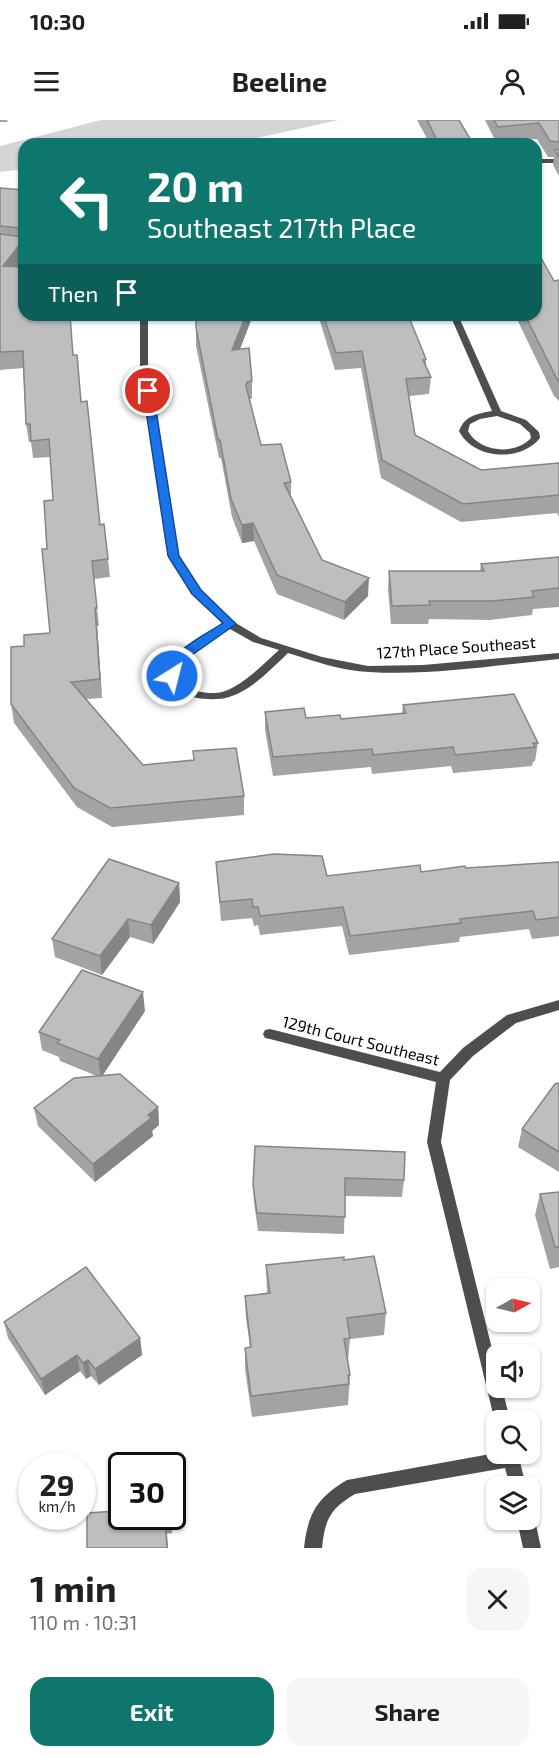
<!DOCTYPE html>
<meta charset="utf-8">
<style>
:root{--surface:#fff;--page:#f6f6f6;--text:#202124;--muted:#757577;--accent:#0f766e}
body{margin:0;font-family:"Exo 2",sans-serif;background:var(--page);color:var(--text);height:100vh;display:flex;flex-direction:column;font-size:22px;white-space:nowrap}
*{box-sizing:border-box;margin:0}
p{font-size:20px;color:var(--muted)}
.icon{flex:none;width:33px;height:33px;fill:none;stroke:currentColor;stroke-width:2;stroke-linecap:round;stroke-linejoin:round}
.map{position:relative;height:1428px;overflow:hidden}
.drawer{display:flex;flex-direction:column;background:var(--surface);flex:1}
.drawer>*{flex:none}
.guide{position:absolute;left:18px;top:18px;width:524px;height:183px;border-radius:18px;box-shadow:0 2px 4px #0004;background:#0f766e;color:#fff;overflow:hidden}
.needle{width:39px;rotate:82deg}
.tools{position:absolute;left:486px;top:1158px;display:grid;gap:12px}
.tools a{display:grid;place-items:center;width:54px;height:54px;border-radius:12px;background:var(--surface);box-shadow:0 2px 4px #0004;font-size:30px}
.speed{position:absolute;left:18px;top:1332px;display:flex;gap:12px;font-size:30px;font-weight:700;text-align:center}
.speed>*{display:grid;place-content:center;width:78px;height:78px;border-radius:50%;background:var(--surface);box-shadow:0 2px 4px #0004;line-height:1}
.speed small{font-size:15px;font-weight:400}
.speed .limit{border:3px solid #111;border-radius:9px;background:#fff;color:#111}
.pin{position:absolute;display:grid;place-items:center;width:51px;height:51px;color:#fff;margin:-26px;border:3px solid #fff;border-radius:50%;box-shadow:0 2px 6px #0007}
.me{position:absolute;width:66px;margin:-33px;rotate:36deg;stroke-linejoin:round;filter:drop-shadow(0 0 4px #0008)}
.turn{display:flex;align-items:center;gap:21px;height:126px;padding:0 30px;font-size:27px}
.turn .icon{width:78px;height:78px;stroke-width:2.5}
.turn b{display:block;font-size:42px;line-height:51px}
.then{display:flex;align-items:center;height:57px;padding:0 30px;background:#0003;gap:12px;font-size:22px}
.round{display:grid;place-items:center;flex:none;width:63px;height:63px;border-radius:18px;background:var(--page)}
.headline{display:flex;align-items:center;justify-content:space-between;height:102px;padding:0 30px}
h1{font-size:36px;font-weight:700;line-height:45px}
.button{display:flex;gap:12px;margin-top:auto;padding:12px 30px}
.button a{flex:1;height:69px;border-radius:18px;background:var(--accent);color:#fff;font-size:24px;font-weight:700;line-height:69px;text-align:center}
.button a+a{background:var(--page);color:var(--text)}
.status{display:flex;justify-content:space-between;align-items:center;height:42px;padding:0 30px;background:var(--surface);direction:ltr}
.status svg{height:16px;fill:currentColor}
header{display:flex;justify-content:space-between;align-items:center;height:78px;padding:0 30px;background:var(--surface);font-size:27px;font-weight:700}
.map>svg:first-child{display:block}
.green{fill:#d5d5d5}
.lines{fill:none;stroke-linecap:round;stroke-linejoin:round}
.street{fill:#4e4e4e;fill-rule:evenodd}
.wall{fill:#a3a3a3}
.shaded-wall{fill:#858585}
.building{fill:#bebebe;stroke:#858585;stroke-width:1.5}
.route{fill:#1a73e8;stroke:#114b97;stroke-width:1.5}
.labels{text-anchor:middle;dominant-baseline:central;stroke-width:5;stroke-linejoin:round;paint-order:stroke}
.street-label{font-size:16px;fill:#000;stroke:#fff}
</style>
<div class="status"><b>10:30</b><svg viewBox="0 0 49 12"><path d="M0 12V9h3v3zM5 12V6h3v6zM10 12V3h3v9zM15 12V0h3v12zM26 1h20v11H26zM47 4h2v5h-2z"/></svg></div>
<header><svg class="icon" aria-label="menu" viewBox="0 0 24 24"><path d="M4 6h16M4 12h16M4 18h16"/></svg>Beeline<svg class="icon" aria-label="person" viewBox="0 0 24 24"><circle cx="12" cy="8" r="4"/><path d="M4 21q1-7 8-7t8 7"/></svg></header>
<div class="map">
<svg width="559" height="1428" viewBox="0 0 559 1428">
<rect width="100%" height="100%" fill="#fff"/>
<path class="green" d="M101,0H339L230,24H24V49L0,52V26Z"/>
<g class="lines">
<path class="street" d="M536,39H559V43H536Z
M140,195H148V248L179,436L200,470L229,499L261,518L322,537L368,546L423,545L559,533V539C497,545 432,556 369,552C342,551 314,541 288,533C271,549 252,570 229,577C208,584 149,575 170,542C182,525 205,514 223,504L192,474L169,436L140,248ZM230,509L253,522L279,530C262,545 244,565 222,572C206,576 164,568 181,544C191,528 214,518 230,509Z
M450,195H458L501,291L526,300L539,312L540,318C520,343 473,339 459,311C465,295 477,294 492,291ZM497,296L520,304L530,313L531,318C515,336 479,332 468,311L470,304L480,299Z
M559,880V890L516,903L473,936L450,960L441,1022L496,1245V1268H502L510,1300H496V1306L427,1022L436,962L270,919L265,918L263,914L265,910L270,909L440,952L463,928L507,895Z
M496,1333L518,1334L526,1366H510L505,1348L355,1374C330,1389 325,1399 322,1428H304C308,1393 317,1378 347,1360Z
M530,1393L535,1400L541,1428H523L517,1400H530Z"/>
</g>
<path class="wall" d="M0,0H7L8,2H0Z
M417,0H459L473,24H430Z
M485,0H559V56L553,45L554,37H548L537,19L496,22Z
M0,68L24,70V138L17,147L73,235L82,282L100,405L104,404L110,457L94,459L99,506H97L102,578L86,579L143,645L244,676V695L112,707L77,687L14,603L11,584L24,526L50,513L47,429L53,380L50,337L33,338L31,322H29L26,304L23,248L0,250Z
M559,160V281L554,276L516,197H513L512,195H536L554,161Z
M196,195H253L240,229L252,261V279H249L261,325L291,362V376L322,440L368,476L344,500L277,474L254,421L242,423L232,397L221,338H219L196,226Z
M318,195H408L426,239V246L431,257L429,274L409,276L415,315L481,350L559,343V397L557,393L461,402L381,358L361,248L335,250Z
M559,437V487L533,489L532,495L490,500L429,499L428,504H391L388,470L389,451H480L481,444Z
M403,585L538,623L535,641L533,642L532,646L453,653L451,646L372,654L371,647L273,656L265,610V592L306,598L341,599L402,593Z
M216,742L327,756L421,752L559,742V816L532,819L529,809L460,817L459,822L349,835L342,806L260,815L258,805L254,806L252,798L221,801Z
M179,763L180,782L153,824L130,817L102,855L55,837L52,819Z
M145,891L102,956L158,987L159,1005L152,1011L153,1016L95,1062L38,1006L34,988L97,956L60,941L59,937L42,930L39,912Z
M559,963V1052L518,1027L522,1009Z
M255,1026L404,1060L402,1077L345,1076L344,1114L258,1111L254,1082L253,1065Z
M559,1072V1147L550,1149L535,1095L540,1074Z
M344,1140L386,1193L384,1215L350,1219L348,1240L350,1255L348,1285L252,1297L245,1249V1228L250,1227L246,1198L245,1176L267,1173L266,1145Z
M4,1202L140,1218L142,1235L99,1265L91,1256L86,1259L80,1251L45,1275L8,1218Z
M172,1396V1413L87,1428Z"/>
<path class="shaded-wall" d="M24,119V138L5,162L3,146Z
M246,195H253L233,247L232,230Z
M253,403L254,421L242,423V405Z
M369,458L368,476L344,500L345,482Z
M95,488L97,506L102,578L100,559Z
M179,763L180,782L153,824L151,805Z
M128,799L130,817L102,855L100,836Z
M143,872L145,891L101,958L98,939Z
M158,987L159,1005L152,1011L153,1016L95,1062L93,1044L148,995Z
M140,1218L142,1235L99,1265L95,1249Z
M77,1235L80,1251L45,1275L41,1259Z
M88,1240L91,1256L86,1259L83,1243Z
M170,1396H172V1413L170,1399Z
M165,1399L167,1414L168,1428H167Z"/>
<path class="building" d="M427,0H459L473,24H439Z
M494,0H559V22L550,21L539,3L498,7Z
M559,29V37L555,30Z
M0,68L24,70V110L22,108L0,106Z
M24,111V119L3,146L24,147V195H70L73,235H77L81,282L87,281L100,405L104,404L108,439L92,441L97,488H95L100,559L71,562L143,645L194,640L193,631L236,628L244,676L110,688L74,668L11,584V527L24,526V515L50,513L42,429H47L44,381L53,380L49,319L31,321L30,304H26L23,231L0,232V114L22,117Z
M536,129L554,161L559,160V261L557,259L525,195H536Z
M196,195H246L232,230L249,228L252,261L247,262L246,266L261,325L281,324L291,362L284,363L322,440L369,458L345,482L277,455L253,403L242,405L231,379L220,320H218L196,208Z
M323,195H408L426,239L423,240L431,257L406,259L415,315L481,350L559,343V375L463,384L382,340L362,231L336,233Z
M559,437V468L532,471L534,477L492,481H429L430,485L392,486L389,451H484L481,444Z
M514,574L538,623H533L535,627L455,635L453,627L373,635L372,629L273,637L265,592L304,588L306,598L340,595L341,599L406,593L403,585Z
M274,734L322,736L327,756L420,745L421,752L465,746L466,748L559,742V797L536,800L533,791L460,799L461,803L350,816L343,787L260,796L258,787H253L252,779L220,782L216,742Z
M109,739L179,763L151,805L128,799L100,836L52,819Z
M82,850L143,872L98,939L57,923L60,920L39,912Z
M120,954L158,987L148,995L151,998L93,1044L34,988L74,958Z
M559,963V1032L522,1009L555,964Z
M255,1026L405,1032L404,1060L345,1058V1097L257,1093L253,1065Z
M559,1072V1127H555L540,1074Z
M374,1136L386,1193L347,1198L350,1218L344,1219L350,1255H348L349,1264L251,1276L245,1228L251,1227L245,1176L270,1173L266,1145L344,1137V1140Z
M86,1147L140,1218L95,1249L88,1240L83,1243L77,1235L41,1259L4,1202Z
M122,1356V1396H170V1399H165L167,1428H87V1393L117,1391V1357Z"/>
<path class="route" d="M148,268L153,271L179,436L201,470L236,504L185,540L176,558L172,560L165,556C171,530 202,517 223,503L192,474L168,436L143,271Z"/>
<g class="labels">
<g class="street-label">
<text transform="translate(456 527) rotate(-4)">127th Place Southeast</text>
<text transform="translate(361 920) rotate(14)">129th Court Southeast</text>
</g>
</g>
</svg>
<div class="tools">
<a><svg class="needle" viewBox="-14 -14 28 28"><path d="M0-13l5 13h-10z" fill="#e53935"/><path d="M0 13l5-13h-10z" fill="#757577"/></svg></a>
<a><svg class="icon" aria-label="sound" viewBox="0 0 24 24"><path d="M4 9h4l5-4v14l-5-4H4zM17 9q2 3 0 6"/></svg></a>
<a><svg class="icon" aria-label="search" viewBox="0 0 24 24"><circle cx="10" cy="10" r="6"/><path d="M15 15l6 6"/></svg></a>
<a><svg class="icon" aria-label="layers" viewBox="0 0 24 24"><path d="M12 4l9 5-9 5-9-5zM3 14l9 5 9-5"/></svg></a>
</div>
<div class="speed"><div>29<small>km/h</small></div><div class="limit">30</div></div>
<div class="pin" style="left:148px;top:271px;background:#d93025"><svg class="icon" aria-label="arrive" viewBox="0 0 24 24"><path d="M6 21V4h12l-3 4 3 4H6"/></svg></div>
<svg class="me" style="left:172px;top:556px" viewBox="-20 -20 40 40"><circle r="17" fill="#1a73e8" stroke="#fff" stroke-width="3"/><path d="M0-11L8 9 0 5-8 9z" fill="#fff"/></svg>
<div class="guide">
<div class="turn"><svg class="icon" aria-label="left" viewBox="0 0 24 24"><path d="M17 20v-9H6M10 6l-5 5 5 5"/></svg><div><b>20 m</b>Southeast 217th Place</div></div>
<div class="then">Then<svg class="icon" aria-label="arrive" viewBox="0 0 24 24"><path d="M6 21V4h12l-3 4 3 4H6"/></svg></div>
</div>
</div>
<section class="drawer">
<div class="headline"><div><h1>1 min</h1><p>110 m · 10:31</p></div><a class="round"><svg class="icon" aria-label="close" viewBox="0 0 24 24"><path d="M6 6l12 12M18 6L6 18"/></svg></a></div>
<div class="button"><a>Exit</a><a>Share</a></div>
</section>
